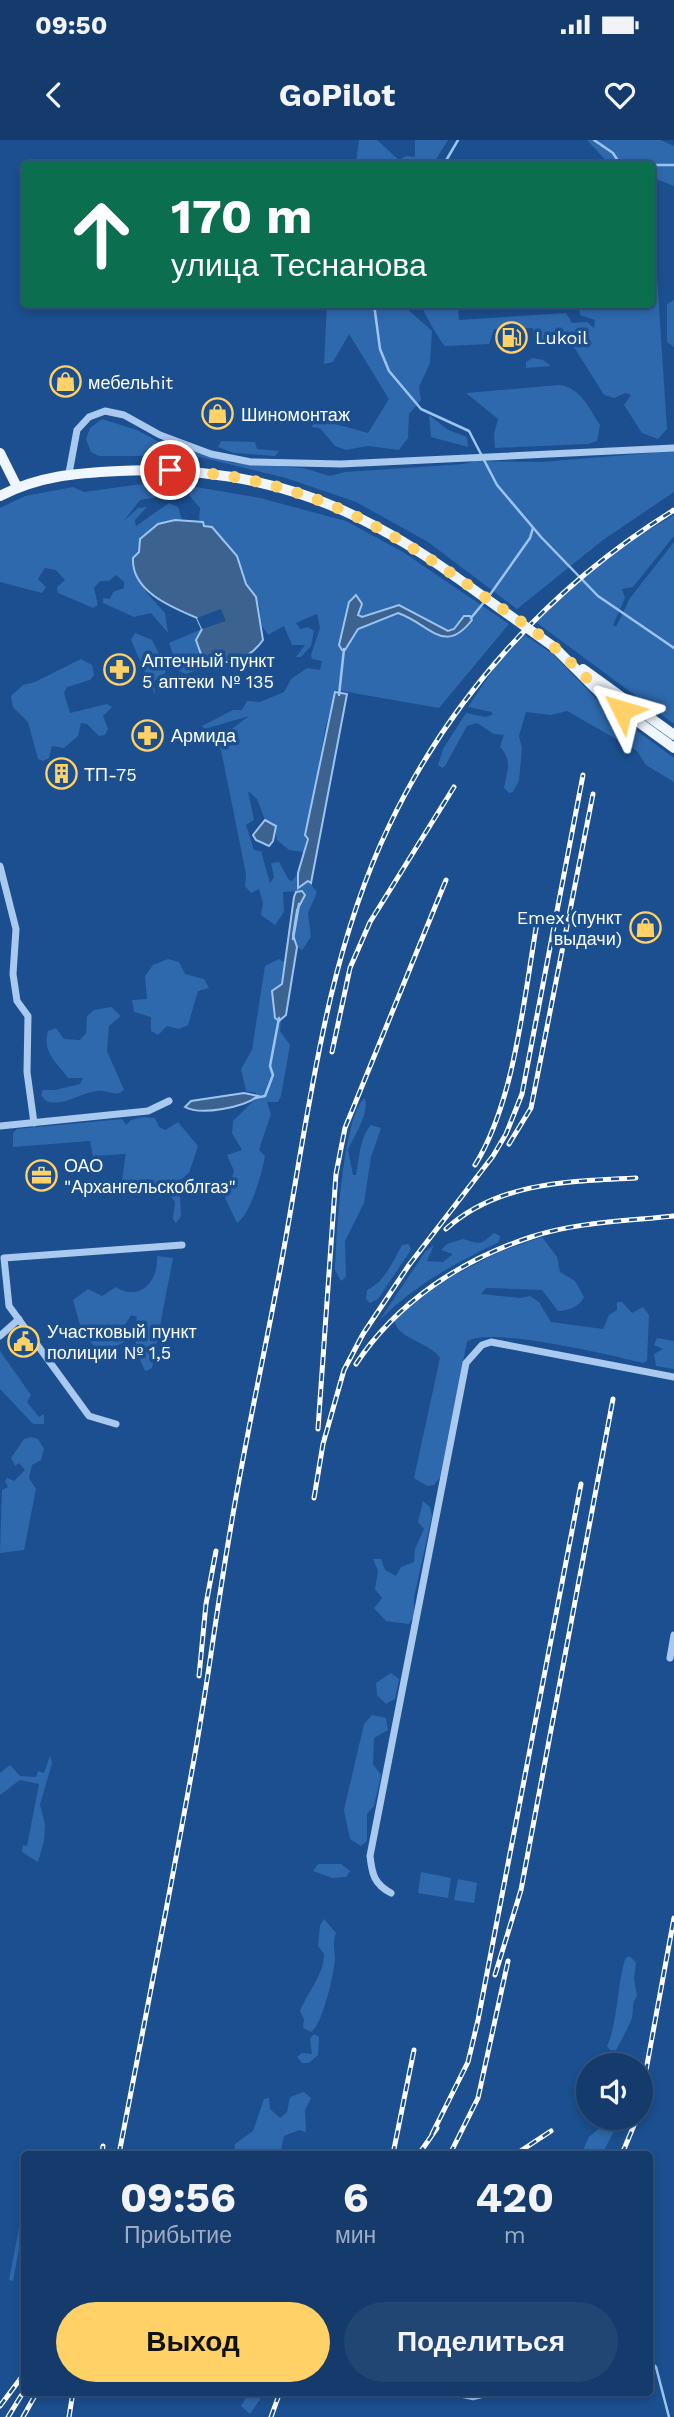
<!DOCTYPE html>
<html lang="ru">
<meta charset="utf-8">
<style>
:root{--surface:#143b6b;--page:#214673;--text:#f1f3f6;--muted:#9dadc1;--line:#33557e;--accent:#ffd166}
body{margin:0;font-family:"Work Sans",sans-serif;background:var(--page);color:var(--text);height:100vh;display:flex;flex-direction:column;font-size:26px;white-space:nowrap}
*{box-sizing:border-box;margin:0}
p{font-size:23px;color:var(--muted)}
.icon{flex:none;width:38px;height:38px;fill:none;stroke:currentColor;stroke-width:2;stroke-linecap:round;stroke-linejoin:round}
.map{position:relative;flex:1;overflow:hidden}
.details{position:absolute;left:21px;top:2011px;width:632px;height:245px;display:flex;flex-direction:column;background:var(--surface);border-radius:7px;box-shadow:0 4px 10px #0003,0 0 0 2px var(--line)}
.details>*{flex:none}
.hud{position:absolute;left:21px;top:21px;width:634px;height:147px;border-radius:7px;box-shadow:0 4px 10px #0003,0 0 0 2px var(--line);background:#0b6e4f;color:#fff;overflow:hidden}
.controls{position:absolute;left:576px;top:1913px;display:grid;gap:14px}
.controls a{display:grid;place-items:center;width:77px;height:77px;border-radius:50%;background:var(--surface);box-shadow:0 4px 10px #0003,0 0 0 2px var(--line);font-size:35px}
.pin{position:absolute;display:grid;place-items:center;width:60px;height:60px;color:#fff;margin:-30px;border:4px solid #fff;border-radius:50%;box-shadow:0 2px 7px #0007}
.me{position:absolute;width:77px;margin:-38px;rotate:310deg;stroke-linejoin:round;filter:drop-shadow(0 0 5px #0008)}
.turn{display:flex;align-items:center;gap:24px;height:147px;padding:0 35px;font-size:32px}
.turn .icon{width:91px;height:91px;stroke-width:2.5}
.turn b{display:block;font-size:49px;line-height:60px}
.eta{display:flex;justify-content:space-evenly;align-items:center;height:119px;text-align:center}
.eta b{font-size:42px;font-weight:700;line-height:49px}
.button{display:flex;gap:14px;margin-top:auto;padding:14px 35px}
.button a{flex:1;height:80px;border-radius:42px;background:var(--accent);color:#111;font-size:28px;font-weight:700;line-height:80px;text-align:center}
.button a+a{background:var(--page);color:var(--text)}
.status{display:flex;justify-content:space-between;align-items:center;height:49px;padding:0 35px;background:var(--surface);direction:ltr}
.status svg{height:19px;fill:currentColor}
header{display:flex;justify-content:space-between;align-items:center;height:91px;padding:0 35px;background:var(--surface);font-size:32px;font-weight:700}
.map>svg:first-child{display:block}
.green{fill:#2e69ad;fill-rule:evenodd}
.water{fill:#3c6290;stroke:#9cc4f0;stroke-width:2}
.pier{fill:#1b4f8f}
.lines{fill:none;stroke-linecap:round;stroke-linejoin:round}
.stream{stroke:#9cc4f0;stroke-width:2.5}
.minor{stroke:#a9c9ee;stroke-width:7}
.primary{stroke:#f0f6ff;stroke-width:10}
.rail-casing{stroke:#fff;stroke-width:5}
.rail{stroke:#1b4f8f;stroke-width:2.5;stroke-dasharray:8;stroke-linecap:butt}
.primary-bridge{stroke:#f0f6ff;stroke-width:10}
.route{stroke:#ffd166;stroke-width:12;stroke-dasharray:0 21.6}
.labels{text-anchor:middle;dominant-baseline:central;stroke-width:7;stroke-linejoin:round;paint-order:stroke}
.poi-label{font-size:18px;fill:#fff;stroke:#1b4f8f;text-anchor:start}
</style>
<div class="status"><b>09:50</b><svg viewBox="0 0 49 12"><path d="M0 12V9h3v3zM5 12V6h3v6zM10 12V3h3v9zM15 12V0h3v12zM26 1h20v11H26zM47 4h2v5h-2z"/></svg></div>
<header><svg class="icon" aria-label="back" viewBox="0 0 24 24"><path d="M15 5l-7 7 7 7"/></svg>GoPilot<svg class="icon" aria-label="heart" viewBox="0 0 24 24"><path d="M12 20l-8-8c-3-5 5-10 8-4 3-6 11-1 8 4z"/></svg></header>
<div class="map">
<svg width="674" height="2277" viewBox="0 0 674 2277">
<rect width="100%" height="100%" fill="#1b4f8f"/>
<path class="green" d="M359,0H377L399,20L406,16L415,17V0H448L433,24H356Z
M587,0H661L674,6V46L651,37V24H609Z
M651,92L657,99L656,122L667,289L658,299L642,293L624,265L631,255L626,253L614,258L604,255L569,199L538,203L534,200L533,188L494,189L489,204L445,206C441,203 423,171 421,165H458L459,180L566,173L572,183L587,182L594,188L595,180L580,175L579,166L651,164V159L654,160Z
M674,160V207L667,202V164Z
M327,165H403L432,191L430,223L419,247L421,260L409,274L408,298L399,310L368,306L346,310L335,306L320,288L311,287L317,279L368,293L389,259L349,194L333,222L324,224Z
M533,218L543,220L551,226L526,228V222Z
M559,245C580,247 589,268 600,285L597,301L588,304L495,308L494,294L498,279L466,253Z
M429,275L448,290L467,297L468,307L431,297Z
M102,279L137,290L170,308L182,307L233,323L303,328L330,336L345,332L464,324L475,321L541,322L674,311V352L603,400L517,469L428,402L356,362L286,338L196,316H99L91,312L86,299L90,288Z
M221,301L255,302L257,309L279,311L275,316L234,313L218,307Z
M142,344H167L174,351L171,355L140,360L124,381L138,368L147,367L135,380L136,386L169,363L178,367L182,380L158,385L140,399L139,412L134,416L132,426L147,453L165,473L168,493L151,473L134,477L103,463V458L110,459L113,452L124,448V442L116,435L109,441H100L94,448L98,465L93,468L58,453L57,447L65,440L56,430L45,428L38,439L46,447L42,453L0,442V368L25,356L73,347L84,352Z
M196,347L260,358L346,381L403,412L509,484L439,568L336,550L325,589L304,712L289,710L277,700L274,683L265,680L257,659L248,651L254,680L246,685L254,710L261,711L270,743L274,737L271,723L279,722L289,740L292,741L298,733L297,745L308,741L317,752L308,773L311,797L302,810L297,807C290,793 294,770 304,758L299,751L283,752L284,772L275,785L261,775L263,763L259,749L251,753L245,746L246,734L221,610L212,604L219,590L233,588L249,576L205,589L202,586L233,570H242L247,561L260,562L284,552L291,539L307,528L320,530L322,521L312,519L311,515L320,488L317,474L296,483L300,489L308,487L314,491L311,506L301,517H296L305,505H292L284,486L268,495L262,486L259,464L246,444L237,417L199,379L200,368L189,355L190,349ZM355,455L358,475L362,477L399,465L448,491L472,480C444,516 430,485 398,473L358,489L349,501L339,505L349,462Z
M674,375V396L633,447L622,449L625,458L613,485L616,487L630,458L674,402V584L533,480C570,435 624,404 674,375Z
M202,489L196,500L203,520L197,530L186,534L179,531L169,503Z
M519,491L554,515L603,566L674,618V642L646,625L637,611L567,571L551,575L526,572L519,596L522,608L519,641L513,652L509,653L504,648C507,631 513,621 500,607L504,595L494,594L477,583L467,586L445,626L442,628L438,625L443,609L466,573L485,577L492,575V572L468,567Z
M135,493L152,500L165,525V533L154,541L155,555L131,500Z
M81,519L92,525L94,535L90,540L67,547L64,553L70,573L107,564L112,567L103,576L108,589L105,595L99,596L87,584L81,583L78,596L64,608L52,606L49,618L43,621L38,619L28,582L13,567L11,556L23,545L35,542Z
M168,819L179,822L185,834L204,839L209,848L198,851L188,885L179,889L167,886L158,895L151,891V877L134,872L132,860L147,859L145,836L153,825Z
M279,819L284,822L282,844L272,858L275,875L281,880L280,891L290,905L281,956L278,962H267L271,974L259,1010L265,1016C262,1033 251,1074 237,1083L225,1058L234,1031L227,1015L242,1010L232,993L233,981L256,958V953L246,951L241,929L252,910L265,826Z
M111,867L121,876L109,886L107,911L124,950C115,958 108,949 97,951C79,953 65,967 46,961L41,955L43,950H55L80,944L83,938H68C57,922 42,914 48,891L56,888L64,899L80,900L86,893L87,876L94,870Z
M365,958C369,976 354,995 348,1010L353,1035H356C359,1020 360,996 371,985L381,988L371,1017L364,1063L345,1101L346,1137L341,1141L335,1130C336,1100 343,972 365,958Z
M143,977L155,978L159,987L165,990L178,982L198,1006L189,1033L179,1041L181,1076L176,1083L173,1079L175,1062L165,1048L148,1043L121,1049L126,1011L125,1014L93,1016L90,1001L13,1007V993L17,989L122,979L126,985L131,980Z
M494,1093L500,1096L499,1102C455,1123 413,1146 379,1181L425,1112L434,1105L427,1121L443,1122L453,1114L441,1110L447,1104L463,1099C481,1104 479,1106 494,1093Z
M542,1097L557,1117L560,1132L575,1141L584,1157C580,1166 568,1171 558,1171L542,1150L486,1148L481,1154L520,1158L530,1156L539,1162L551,1182L603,1189L609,1175L617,1170V1162H622L632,1173L643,1167L649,1175L647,1221L643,1223C615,1216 484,1185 467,1202L440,1337L434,1345L427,1346L414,1338L440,1218C430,1202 398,1200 394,1180L437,1144L499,1112Z
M409,1104L411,1110L378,1159L370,1163L366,1159L367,1150C385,1142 393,1121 402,1105Z
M157,1116L173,1118L152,1228L146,1231C141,1228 133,1194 134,1187C134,1184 137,1180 137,1177L131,1175L125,1185L126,1201L108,1210L106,1215H102L82,1192L73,1160L88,1149L102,1156L116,1147C140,1163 159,1140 157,1116Z
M657,1198L674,1201V1229L656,1226L654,1214L663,1209L654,1205Z
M0,1211L31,1255L27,1262L39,1277L44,1274V1284H33L0,1249Z
M32,1297L38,1299L44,1309L41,1320L32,1325L29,1338L36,1349L24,1410L0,1413L2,1350L8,1347L5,1341L7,1338L14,1341L25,1330L19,1323L15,1326L11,1318L24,1299Z
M423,1361L430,1367L432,1376L414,1457V1476L409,1484L386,1481L374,1468L382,1458L375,1449L378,1431L373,1419H381L385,1430L396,1436L401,1427L414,1422L415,1409L424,1389L418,1382Z
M391,1533L399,1539L395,1559L386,1564L377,1555L376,1543Z
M372,1575L386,1578L388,1590L374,1598L373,1624L381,1635L374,1666L367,1674V1701L361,1706L350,1699L344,1670L364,1584Z
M50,1616L52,1623L40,1665L45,1684L44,1701L38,1722L22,1712L23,1705L27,1706L39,1644L20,1640L0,1655V1633L10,1625L20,1636L36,1637L38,1631L44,1633Z
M318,1724H341L350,1731L346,1737L332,1738L313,1731Z
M421,1732L451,1738L448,1758L418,1753Z
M458,1739L477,1743L474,1763L454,1760Z
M324,1779L336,1793C332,1803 335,1809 335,1820C334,1834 322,1886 311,1892L303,1888L304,1879L300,1871C308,1851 324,1835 324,1814L318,1806L320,1785Z
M629,1816L636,1822L634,1839L637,1856C631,1865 634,1868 632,1878C630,1884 619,1905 616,1910H610L607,1906C618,1882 617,1845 625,1819Z
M314,1894L319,1897L318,1915L309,1923H302L297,1917L302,1913L312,1914L310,1898Z
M304,1952L311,1958L305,1970L306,1992L299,1990L284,1996L280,2014H234L235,2004L253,1991L264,1959L269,1958L270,1969L280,1978L287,1972L290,1957Z
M600,1978H621L602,2014H581L589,1997L601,1987Z
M20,2083H24L13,2141L9,2140Z
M245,2252L261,2254V2258L250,2274L241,2266L247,2256Z"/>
<path class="water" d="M175,380L203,382L204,386L212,387L237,416L246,444L256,457L263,500C250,519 226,527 203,520L196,500L202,489L197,478C171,467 131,451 133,418L139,412L140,399L158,384Z
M356,455L362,464L358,475L362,477L399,465L448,491L454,489L464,476H470L472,480C444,516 430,484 398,473L358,489L345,510H342L339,505L349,462Z
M335,552L347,554L311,743L308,741L298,748V733L308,699L305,695Z
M265,680L276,686L273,701L269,706L256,700L253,695Z
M302,751L305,755L297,770L293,795L297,807L286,875L279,881L275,878L272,851L282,844L294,757L296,752Z
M244,953L258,956C245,967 201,976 185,967L191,961Z"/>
<path class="pier" d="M221,469L226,481L202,489L197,478Z"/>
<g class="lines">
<path class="stream" d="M594,0L613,13L620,24
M444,24L458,0
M651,25H674
M374,164L380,209L389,231L421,269L469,291L497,345L541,397L598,456L674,508
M489,456L530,398L533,388
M471,478L485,461
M339,555L344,509
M293,799L299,764
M255,958L265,956L273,935L270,926L279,878
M649,2220L656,2227L669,2277
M440,2252L473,2259L503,2252"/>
<path class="minor" d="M69,333L77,290L89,277L105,271L124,275L160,295L211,314L251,322L341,324L674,308
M0,726L16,789L13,834L17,861L28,876L27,932L34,983
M0,986L148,971L169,961
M0,1196L19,1179
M116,1284L89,1276L9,1166L4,1118L182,1105
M670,1518L674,1495
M391,1753C374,1744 372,1734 370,1716L466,1223L482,1205L491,1202L674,1237"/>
<path class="primary" d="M0,313L17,347
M0,356C38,336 76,333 119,331C251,325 350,360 456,437
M554,507L604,557L674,608
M583,529L674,595"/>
<defs>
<path id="rail" d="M332,912L350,828L370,782L454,647
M509,1004L531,968L533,958L593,654
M475,1025C516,959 524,854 538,777
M446,1089C498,1042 569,1041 636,1038
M356,1224C397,1162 461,1120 531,1097C576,1082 627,1081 674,1076
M318,1289L336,1034L345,988L446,740
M314,1358L323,1304L344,1230L363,1194L409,1125L493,1016L506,994L522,954L583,635
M199,1536L206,1464L216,1411
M495,1835L521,1750L613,1259
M640,1963L674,1778
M432,1994L468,1922L478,1880L581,1344
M102,2014L103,2006
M119,2014C145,1879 172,1744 196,1608C209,1534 218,1460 231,1386C245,1301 264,1216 280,1130C308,982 323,824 389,686C451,556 551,446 674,370
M393,2014L414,1910
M419,2014L437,1988
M450,2014L478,1958L508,1821
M516,2014L551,1991
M622,2014L637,1978
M0,2266L24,2234
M8,2277L24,2251
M23,2277L37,2252
M69,2277L73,2252
M271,2277L280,2252"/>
</defs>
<use href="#rail" class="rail-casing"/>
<use href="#rail" class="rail"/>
<path class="primary-bridge" d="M456,437L554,507"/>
</g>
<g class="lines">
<path class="route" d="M170,330C300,337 379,381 482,455C506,472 533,488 555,508C578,528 597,551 622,570"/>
</g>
<defs>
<symbol id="fuel-ring" viewBox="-11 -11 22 22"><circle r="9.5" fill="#1b4f8f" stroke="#ffd166" stroke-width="1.5"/><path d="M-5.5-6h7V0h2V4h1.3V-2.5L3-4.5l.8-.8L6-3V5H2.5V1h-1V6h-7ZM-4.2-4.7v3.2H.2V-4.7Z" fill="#ffd166"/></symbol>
<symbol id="shop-ring" viewBox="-11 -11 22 22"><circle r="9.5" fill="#1b4f8f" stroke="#ffd166" stroke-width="1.5"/><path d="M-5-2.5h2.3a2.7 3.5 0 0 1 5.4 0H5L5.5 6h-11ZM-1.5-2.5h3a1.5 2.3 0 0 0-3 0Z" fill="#ffd166"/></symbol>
<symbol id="pharmacy-ring" viewBox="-11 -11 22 22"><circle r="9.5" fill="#1b4f8f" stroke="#ffd166" stroke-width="1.5"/><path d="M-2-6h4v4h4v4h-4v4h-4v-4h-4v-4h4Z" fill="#ffd166"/></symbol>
<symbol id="building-ring" viewBox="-11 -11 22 22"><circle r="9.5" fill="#1b4f8f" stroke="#ffd166" stroke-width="1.5"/><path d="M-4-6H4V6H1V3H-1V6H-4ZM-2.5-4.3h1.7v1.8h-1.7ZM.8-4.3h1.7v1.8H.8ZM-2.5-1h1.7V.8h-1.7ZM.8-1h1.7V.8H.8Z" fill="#ffd166"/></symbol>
<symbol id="office-ring" viewBox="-11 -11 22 22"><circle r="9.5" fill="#1b4f8f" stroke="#ffd166" stroke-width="1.5"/><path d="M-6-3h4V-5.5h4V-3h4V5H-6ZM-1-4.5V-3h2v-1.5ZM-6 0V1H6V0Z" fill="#ffd166"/></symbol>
<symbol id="civic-ring" viewBox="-11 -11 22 22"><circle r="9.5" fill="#1b4f8f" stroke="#ffd166" stroke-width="1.5"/><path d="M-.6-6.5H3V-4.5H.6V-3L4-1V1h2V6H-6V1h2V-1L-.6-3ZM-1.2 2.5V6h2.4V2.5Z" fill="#ffd166"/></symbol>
</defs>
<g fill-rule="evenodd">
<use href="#fuel-ring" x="494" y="180" width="35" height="35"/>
<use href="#shop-ring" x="48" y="224" width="35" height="35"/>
<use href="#shop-ring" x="200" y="256" width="35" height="35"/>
<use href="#pharmacy-ring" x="102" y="512" width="35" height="35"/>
<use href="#pharmacy-ring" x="130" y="578" width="35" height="35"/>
<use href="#building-ring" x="44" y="616" width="35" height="35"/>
<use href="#shop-ring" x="628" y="770" width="35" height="35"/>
<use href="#office-ring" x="24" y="1018" width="35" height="35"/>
<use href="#civic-ring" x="6" y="1184" width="35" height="35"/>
</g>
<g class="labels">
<g class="poi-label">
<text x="535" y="197">Lukoil</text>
<text x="88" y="242">мебельhit</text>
<text x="241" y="274">Шиномонтаж</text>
<text x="142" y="520">Аптечный пункт<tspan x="142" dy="21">5 аптеки № 135</tspan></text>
<text x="171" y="595">Армида</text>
<text x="84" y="634">ТП-75</text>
<text x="622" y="777" text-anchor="end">Emex (пункт<tspan x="622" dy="21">выдачи)</tspan></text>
<text x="64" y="1025">ОАО<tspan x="64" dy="21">"Архангельскоблгаз"</tspan></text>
<text x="47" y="1191">Участковый пункт<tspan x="47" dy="21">полиции № 1,5</tspan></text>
</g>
</g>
</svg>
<div class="controls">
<a><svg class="icon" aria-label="sound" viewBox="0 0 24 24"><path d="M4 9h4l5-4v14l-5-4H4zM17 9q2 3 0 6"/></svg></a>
</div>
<div class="pin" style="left:170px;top:330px;background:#d93025"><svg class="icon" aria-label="arrive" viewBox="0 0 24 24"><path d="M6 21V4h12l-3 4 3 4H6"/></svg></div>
<svg class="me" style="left:622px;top:570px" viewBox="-20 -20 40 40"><path d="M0-17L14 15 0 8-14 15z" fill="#ffd166" stroke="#fff" stroke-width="4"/></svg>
<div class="hud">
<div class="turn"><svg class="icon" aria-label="ahead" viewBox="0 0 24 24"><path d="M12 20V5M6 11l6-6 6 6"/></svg><div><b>170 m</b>улица Теснанова</div></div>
</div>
<section class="details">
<div class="eta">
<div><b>09:56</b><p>Прибытие</p></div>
<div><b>6</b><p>мин</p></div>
<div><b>420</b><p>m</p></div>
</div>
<div class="button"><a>Выход</a><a>Поделиться</a></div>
</section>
</div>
